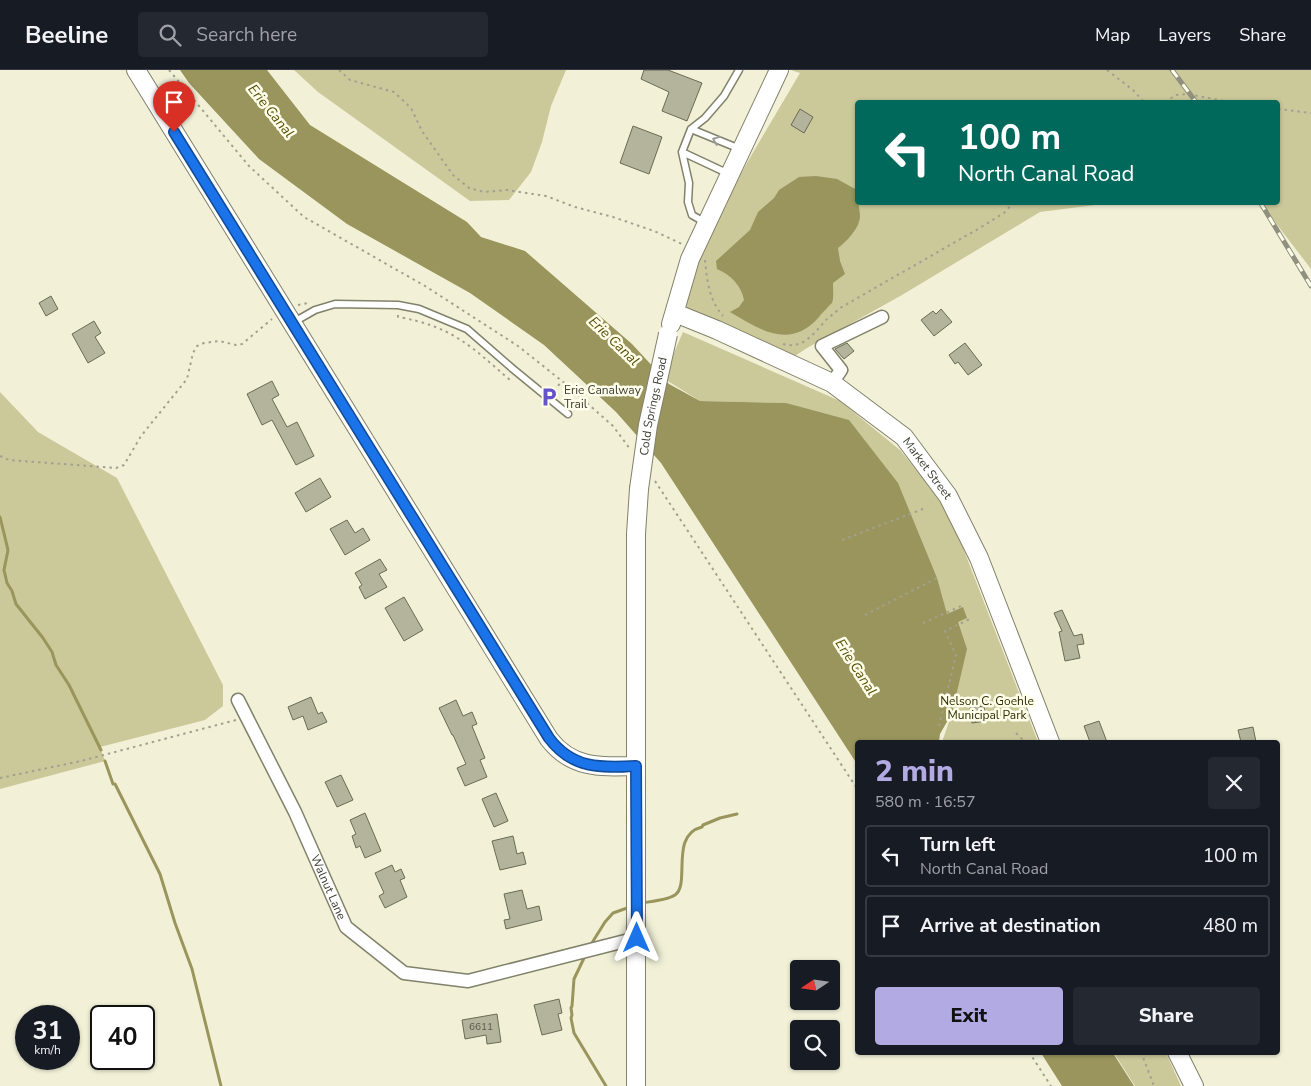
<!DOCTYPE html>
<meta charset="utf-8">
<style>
:root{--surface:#171b24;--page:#242831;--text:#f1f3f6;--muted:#9ea1a6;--line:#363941;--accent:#b2abe3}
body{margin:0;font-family:"Nunito Sans",sans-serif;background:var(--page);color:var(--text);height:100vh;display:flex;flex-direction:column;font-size:19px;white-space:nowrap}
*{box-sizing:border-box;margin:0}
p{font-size:16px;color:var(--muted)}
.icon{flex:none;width:28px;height:28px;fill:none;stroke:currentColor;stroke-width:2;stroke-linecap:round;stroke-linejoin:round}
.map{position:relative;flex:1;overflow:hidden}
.drawer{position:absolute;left:855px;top:670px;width:425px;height:315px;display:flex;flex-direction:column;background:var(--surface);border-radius:5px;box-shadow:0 1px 4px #0004}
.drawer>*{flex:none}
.guide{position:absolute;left:855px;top:30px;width:425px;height:105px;border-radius:5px;box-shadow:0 1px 4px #0004;background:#00695c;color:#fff;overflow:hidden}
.needle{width:32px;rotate:257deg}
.buttons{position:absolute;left:790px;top:890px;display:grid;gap:10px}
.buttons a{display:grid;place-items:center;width:50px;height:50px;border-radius:5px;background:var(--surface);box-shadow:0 1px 4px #0004;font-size:25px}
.speed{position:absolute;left:15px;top:935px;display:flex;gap:10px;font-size:25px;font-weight:700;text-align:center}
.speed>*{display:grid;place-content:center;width:65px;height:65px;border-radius:50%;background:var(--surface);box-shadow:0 1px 4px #0004;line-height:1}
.speed small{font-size:12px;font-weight:400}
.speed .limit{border:2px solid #111;border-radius:8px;background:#fff;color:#111}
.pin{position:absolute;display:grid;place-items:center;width:42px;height:42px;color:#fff;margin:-51px -21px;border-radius:50% 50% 50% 0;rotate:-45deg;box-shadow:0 0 5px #0007}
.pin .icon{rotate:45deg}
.me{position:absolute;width:55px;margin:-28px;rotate:0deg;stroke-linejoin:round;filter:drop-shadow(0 0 4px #0008)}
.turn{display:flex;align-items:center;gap:18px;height:105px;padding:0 20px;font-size:22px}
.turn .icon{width:65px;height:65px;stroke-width:2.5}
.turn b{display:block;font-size:35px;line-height:42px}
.round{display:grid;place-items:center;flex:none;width:52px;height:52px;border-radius:5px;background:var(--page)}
.headline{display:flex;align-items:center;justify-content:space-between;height:85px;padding:0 20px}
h1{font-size:30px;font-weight:800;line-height:38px;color:var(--accent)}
.action{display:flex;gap:10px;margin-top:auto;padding:10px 20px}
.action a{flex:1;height:58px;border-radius:5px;background:var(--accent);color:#111;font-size:20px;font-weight:800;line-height:58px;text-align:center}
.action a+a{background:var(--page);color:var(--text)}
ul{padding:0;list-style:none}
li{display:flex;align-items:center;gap:15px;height:62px;margin:0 10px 8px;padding:0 10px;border:2px solid var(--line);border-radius:5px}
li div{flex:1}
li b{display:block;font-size:19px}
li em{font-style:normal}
header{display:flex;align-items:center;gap:30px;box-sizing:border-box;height:70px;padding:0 25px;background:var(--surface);border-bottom:1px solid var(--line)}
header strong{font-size:24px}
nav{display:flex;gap:28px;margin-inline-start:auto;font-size:18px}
.search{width:350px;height:45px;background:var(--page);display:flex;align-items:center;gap:12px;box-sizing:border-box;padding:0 18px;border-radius:5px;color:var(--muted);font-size:19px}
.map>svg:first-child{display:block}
.green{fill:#cbc89a}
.water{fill:#99955c}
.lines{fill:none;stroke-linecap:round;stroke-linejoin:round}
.stream{stroke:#99955c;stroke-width:3}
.building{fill:#b4b39b;stroke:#6b6a54}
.lane-casing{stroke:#82816a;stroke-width:9}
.street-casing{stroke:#82816a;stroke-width:15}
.secondary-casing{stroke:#82816a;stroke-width:20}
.path{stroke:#a2a18f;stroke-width:2;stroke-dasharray:2.5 4;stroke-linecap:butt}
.lane{stroke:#fff;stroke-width:6}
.street{stroke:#fff;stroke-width:12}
.secondary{stroke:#fff;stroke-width:18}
.rail-casing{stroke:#90907f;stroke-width:5}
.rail{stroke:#fffeea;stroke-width:3;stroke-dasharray:9;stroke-linecap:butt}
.secondary-bridge-casing{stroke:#82816a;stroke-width:20;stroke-linecap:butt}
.secondary-bridge{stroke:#fff;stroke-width:18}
.oneway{stroke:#9e9e99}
.route-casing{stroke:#114b97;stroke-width:12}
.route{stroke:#1a73e8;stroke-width:9}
.labels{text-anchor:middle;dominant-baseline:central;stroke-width:5;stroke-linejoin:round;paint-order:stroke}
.number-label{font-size:10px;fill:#5b5a4d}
.poi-label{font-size:12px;fill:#3d3d33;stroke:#fffeea;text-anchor:start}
.street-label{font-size:12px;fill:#3d3d33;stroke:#fffeea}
.park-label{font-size:12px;fill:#302d00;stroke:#fffeea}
.water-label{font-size:14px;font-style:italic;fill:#56510a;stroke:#fffeea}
</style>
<header>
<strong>Beeline</strong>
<div class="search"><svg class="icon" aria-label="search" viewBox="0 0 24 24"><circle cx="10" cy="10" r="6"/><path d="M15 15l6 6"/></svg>Search here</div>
<nav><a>Map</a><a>Layers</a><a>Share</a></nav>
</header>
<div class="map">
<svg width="1311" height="1016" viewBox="0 0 1311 1016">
<rect width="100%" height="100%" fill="#f2f1d8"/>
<path class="green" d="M294,0H566L551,36L542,72L531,102L509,130L470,131L318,22Z
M791,0H1311V199L1275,152L1262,133L1278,132V32H858V132L1111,133L1040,142L902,225L807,278L786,292L685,241L692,205L707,167L748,91L800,3Z
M683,262L840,331L900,380L948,439L1038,672H942L952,643L786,333L700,331L663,308Z
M0,322L38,362L117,408L223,615V636L205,650L100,677L105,691L0,719Z
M1114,983H1166L1181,1016H1135Z"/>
<path class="water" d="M180,0H267L310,55L467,152L481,167L525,181L632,274L669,314L700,331L786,333L849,350L898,413L937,508L947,544L963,537L967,548L958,552L967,579L952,643L940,664L939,672H858L857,694L661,393L616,342L544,275L470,223L347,154L259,89L189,13Z
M816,106L837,109L857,120C858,131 859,136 860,146C860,158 846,172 838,178L840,191L845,204L833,213C833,219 834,228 832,233C830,235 821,244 819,247C790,280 760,260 730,242L739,237L744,230C741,215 731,205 717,199L716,191L750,160L758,142L774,128L779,120L799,107Z
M1041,983H1113L1134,1016H1062Z"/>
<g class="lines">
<path class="stream" d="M0,447L8,480L4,500L7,513L12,521L16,534L43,568L52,582L56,595L69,615L101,680
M105,691L113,714H115L160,804L175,853L192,899L221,1016
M641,833C649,832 669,829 675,825C691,814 669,765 702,757L703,755L720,748L737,744
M590,876L605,852L613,843L630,837
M585,886L574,909L572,936L571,938L572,945L571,948L574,963L606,1016"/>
</g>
<path class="building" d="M644,0H668L702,13L687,51L662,41L669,22L641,9Z
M800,39L813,47L804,63L791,55Z
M633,56L662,67L649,104L620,93Z
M51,226L58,239L46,246L39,233Z
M941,239L952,252L934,266L921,250L933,241L936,244Z
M94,251L101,263L95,267L105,283L88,293L72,264Z
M847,273L854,281L844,289L835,279Z
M965,273L982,295L968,305L958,292L955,294L949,285Z
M272,311L279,325L272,329L287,357L297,352L314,386L296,395L272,350L262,355L247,324Z
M320,408L331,427L306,442L295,423Z
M347,450L355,463L363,458L370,470L345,485L330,459Z
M380,489L387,500L379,504L387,517L365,529L359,517L362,515L355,503Z
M404,527L423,560L404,571L385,538Z
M1062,540L1074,566L1082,564L1084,574L1077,575L1080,588L1065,591L1059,562L1062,561L1054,543Z
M311,627L318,644L322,642L327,652L308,660L303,646L293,650L288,637Z
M456,630L463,646L472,642L477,654L472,656L485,688L480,690L487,707L465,716L457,698L466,694L453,665H452L439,638Z
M984,636L986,651L972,653L970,638Z
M1099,651L1107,672H1090L1084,656Z
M1253,657L1256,672H1241L1238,660Z
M341,705L353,730L337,737L325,712Z
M496,723L508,751L494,757L482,729Z
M365,743L381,781L365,788L360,776L356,778L352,766L356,764L350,750Z
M513,766L517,784L523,782L526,794L500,800L492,771Z
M392,795L395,802L401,799L405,808L400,810L407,827L385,838L379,826L384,823L375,803Z
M522,820L527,839L539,836L542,850L506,859L504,850L510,849L504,824Z
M559,929L562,943L558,944L562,960L542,965L534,935Z
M497,944L501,972L487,974L486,965L465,969L462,950Z"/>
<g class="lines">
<defs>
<path id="lane" d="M691,59L740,79
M682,82L729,104
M706,153L692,145L688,132L689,113L682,82L691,59L705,48L724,26L739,0
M294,252L315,240L335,234L398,235L419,239L467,259L513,299L568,344"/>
<g id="street">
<path d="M832,313L841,300L822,276L882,247"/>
<path id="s1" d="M238,630L295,742L346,857L404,903L468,911L637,868"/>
</g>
<g id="secondary">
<path d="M136,0L549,669C572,699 601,697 636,696"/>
<path id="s2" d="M675,243L717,260L832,313L904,367L948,426L979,488L1050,672"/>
<path d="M671,254L690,189L779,0"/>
<path d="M1177,982L1194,1016"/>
<path d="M636,1016V464L639,419"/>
</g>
</defs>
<use href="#lane" class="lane-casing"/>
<use href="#street" class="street-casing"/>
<use href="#secondary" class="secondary-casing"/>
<path class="path" d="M169,0L249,96L304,147L425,216L518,276L562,311L613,356L630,379
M339,0L350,10L394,22L411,38L422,61L453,105L469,118L484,122L507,120L546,126L575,137L613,147L654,161L682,174
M1107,0L1133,20L1144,32
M1165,32L1176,25L1188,24L1229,32
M1278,39L1311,43
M705,190C707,211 709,230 723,246
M298,235L308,233
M398,245V247C452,256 472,277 511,311
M783,274C805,280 815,261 828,248C832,245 836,242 840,238L978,159L1004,143L1014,132
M554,321L562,311
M0,386L9,390L116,398L124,395L141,366L187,309L193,283L197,276L204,273L219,271L236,275L242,274L272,249
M655,411L858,720
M842,470L923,439
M865,545L937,508
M923,553L961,536
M939,656L956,585L945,561L972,548
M1016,663L1025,672
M0,708L81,691L236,650
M1029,982L1051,1016
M1141,982L1154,1016"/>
<use href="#lane" class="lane"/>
<use href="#street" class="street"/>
<use href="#secondary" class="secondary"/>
<defs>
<path id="rail" d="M1172,0L1196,32
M1260,132L1311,216"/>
</defs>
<use href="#rail" class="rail-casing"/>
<use href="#rail" class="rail"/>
<defs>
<g id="secondary-bridge">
<path id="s3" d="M639,419L648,355L668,264"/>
</g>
</defs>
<use href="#secondary-bridge" class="secondary-bridge-casing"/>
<use href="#secondary-bridge" class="secondary-bridge"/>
</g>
<defs><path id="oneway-chevron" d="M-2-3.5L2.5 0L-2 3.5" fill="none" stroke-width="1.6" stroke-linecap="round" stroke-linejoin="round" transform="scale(1.25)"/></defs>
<use class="oneway" href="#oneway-chevron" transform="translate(716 70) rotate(-158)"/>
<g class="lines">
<defs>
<path id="route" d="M174,62L549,668C572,699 601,698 636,696L637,868"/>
</defs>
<use href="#route" class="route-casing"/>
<use href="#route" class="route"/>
</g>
<defs>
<symbol id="parking-bare" viewBox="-9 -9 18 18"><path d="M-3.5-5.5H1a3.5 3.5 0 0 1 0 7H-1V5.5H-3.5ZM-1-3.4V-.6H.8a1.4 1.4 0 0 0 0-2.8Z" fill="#6452cb" stroke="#fffeea" stroke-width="2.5" paint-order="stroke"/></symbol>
</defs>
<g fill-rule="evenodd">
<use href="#parking-bare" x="535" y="313" width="28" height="28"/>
</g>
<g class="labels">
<g class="number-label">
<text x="481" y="957">6611</text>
</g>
<g class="poi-label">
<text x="564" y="320">Erie Canalway<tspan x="564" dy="14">Trail</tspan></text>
</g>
<g class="street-label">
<text stroke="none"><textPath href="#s3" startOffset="84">Cold Springs Road</textPath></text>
<text stroke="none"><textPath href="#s2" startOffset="301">Market Street</textPath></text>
<text stroke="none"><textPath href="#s1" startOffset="208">Walnut Lane</textPath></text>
</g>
<g class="park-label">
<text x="987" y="631">Nelson C. Goehle<tspan x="987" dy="14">Municipal Park</tspan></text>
</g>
<g class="water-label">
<text transform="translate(271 41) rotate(51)">Erie Canal</text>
<text transform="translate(614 271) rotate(44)">Erie Canal</text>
<text transform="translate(856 597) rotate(57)">Erie Canal</text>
</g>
</g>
</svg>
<div class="buttons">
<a><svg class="needle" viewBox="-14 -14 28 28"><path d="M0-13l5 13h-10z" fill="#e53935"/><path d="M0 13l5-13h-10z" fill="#9ea1a6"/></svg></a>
<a><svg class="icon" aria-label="search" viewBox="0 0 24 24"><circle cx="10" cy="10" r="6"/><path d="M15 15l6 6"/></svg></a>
</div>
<div class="speed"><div>31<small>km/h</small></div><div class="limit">40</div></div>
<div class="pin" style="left:174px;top:62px;background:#d93025"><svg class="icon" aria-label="arrive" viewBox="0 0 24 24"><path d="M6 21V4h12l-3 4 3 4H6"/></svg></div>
<svg class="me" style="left:637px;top:868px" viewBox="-20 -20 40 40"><path d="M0-17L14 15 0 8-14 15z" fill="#1a73e8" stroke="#fff" stroke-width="4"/></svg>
<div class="guide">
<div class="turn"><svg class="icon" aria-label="left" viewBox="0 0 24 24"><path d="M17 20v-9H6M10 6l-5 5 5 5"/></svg><div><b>100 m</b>North Canal Road</div></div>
</div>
<section class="drawer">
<div class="headline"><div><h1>2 min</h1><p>580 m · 16:57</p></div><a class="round"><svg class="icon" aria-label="close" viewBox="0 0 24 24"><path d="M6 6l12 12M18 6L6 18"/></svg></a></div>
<ul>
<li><svg class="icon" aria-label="left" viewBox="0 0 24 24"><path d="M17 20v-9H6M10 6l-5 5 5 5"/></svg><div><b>Turn left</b><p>North Canal Road</p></div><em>100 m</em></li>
<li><svg class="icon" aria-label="arrive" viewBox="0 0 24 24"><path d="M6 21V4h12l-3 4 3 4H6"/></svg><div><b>Arrive at destination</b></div><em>480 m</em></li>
</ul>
<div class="action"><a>Exit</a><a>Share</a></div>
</section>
</div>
